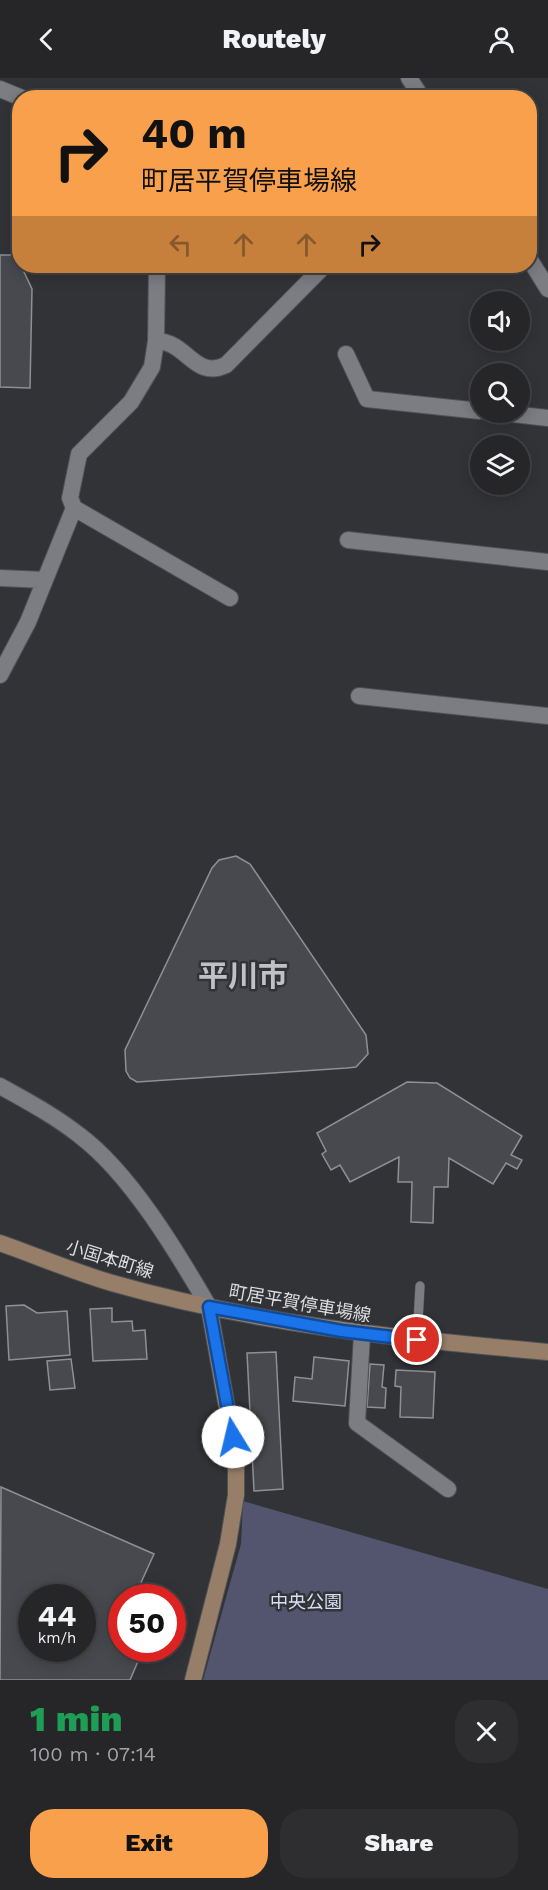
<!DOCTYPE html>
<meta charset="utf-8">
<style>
:root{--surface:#262629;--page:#2e2e31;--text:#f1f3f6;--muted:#a4a5a8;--line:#424346;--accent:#f9a04c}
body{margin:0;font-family:"Work Sans","Noto Sans JP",sans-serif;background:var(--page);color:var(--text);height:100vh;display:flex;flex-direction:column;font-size:22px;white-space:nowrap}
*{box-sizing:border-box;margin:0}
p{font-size:20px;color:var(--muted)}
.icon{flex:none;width:33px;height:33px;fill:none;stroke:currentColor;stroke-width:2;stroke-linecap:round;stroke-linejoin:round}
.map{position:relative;height:1602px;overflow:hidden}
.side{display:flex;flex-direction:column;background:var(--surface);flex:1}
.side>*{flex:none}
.banner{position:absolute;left:12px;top:12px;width:525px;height:183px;border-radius:24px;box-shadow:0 3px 15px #0003,0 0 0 2px var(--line);background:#f9a04c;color:#111;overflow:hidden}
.tools{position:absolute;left:470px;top:213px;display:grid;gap:12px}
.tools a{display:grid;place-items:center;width:60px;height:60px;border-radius:50%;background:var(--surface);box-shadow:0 3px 15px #0003,0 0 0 2px var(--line);font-size:30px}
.speed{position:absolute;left:18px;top:1506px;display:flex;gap:12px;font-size:30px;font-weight:700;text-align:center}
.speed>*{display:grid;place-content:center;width:78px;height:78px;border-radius:50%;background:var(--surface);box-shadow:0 3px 15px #0003,0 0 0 2px var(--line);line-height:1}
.speed small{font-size:15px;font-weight:400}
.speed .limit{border:9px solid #d22;background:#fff;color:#111}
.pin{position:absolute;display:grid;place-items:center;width:51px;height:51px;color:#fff;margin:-26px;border:3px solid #fff;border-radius:50%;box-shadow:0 2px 6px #0007}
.me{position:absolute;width:66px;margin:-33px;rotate:351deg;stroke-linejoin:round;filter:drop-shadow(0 0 4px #0008)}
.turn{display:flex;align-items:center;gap:21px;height:126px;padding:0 30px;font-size:27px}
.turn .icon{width:78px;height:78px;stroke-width:2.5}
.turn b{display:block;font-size:42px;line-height:51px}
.lanes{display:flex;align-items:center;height:57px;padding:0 30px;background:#0003;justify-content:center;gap:30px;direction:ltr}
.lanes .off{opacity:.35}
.round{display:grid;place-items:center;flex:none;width:63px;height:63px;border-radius:24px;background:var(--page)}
.headline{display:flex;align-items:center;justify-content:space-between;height:102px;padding:0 30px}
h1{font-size:36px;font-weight:800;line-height:45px;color:#1e9e55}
.cta{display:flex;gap:12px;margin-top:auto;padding:12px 30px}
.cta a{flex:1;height:69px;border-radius:24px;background:var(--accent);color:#111;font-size:24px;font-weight:800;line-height:69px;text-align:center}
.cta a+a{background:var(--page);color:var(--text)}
header{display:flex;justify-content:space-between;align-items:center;height:78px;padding:0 30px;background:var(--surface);font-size:27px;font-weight:800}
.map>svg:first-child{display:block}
.green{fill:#52556d}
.building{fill:#48494e;stroke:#8f9095;stroke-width:1.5;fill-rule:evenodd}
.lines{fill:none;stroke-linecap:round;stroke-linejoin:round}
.service-casing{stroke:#505155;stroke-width:10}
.minor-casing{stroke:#505155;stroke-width:18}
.secondary-casing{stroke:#505155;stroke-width:18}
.service{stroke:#7c7d82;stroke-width:9}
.minor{stroke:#7c7d82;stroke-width:16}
.secondary{stroke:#967e69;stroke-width:16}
.route-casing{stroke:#114b97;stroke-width:15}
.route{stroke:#1a73e8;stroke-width:10}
.labels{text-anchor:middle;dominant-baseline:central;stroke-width:5;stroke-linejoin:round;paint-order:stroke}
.street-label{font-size:18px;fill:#dbdcdf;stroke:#323337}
.park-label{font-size:18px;fill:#dbdff6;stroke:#323337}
.town-label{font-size:30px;font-weight:bold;fill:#c0c1c6;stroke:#323337}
</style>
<header><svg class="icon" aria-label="back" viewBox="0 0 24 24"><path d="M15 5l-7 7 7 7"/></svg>Routely<svg class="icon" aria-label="person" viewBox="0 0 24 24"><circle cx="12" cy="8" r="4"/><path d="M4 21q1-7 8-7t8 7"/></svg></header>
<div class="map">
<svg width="548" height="1602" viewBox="0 0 548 1602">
<rect width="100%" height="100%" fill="#323337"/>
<path class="green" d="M243,1423L548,1511V1602H203L241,1466Z"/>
<path class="building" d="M0,177H16L32,211L30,310L0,309Z
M236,778L250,786L366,957L368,976L356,989L347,990L137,1004L130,1000L126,993L125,972L212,790L219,782Z
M407,1004L437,1005L522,1058L511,1077L522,1082L517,1091L506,1085L493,1106L449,1080L448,1109H434L433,1145L411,1144L412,1104H398L399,1079L350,1104L340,1087L331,1092L322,1076L326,1073L317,1055Z
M24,1227L37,1235L67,1233L70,1277L9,1282L6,1228Z
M112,1230V1244L132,1243L133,1253L145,1252L147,1281L93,1283L90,1231Z
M276,1274L283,1411L254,1413L247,1275Z
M314,1279L349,1283L345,1328L293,1323L295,1299L312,1301Z
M71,1281L75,1310L50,1312L47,1283Z
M370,1286L384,1287L382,1309L386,1310L385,1330L367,1329Z
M396,1292L435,1294L433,1340L400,1339L401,1309L395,1308Z
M1,1409L154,1476L134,1520H122V1570H134L139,1581L130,1602H0ZM32,1520H82V1570H32Z"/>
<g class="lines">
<defs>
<path id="service" d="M417,1262L420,1208"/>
<path id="minor" d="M409,0L422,20
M0,11L22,20
M530,182L548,211
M156,263L157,188
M346,276L367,321L480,333
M494,334L548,340
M74,430L70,420L79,376L131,324L152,289L156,263C187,263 194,302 226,287L324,188
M348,462L548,484
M0,500L44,502
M0,597L28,544L74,430L230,520
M359,618L548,638
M0,1008C27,1023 55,1038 79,1057C130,1095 177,1174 209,1229
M362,1256L357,1345L448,1411"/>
<path id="secondary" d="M0,1165C37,1178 74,1194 112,1205C255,1246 401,1261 548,1274
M193,1602L228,1466L236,1417V1380L209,1229"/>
</defs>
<use href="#service" class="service-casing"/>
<use href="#minor" class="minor-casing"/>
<use href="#secondary" class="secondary-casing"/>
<use href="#service" class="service"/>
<use href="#minor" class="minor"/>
<use href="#secondary" class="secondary"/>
</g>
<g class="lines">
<defs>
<path id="route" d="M233,1359L209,1229L342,1253L417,1262"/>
</defs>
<use href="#route" class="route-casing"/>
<use href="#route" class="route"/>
</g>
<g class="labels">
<g class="street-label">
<text transform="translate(110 1181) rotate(17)">小国本町線</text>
<text transform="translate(300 1225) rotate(10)">町居平賀停車場線</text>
</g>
<g class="park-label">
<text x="306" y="1523">中央公園</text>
</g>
<g class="town-label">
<text x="243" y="897">平川市</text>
</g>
</g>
</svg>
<div class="tools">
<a><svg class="icon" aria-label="sound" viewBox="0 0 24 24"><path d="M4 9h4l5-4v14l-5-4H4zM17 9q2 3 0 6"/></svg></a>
<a><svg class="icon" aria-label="search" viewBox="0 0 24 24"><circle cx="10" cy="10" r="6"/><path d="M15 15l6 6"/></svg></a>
<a><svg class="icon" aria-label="layers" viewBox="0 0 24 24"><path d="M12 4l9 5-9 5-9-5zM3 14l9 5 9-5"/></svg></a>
</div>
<div class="speed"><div>44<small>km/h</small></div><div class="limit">50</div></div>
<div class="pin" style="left:417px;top:1262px;background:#d93025"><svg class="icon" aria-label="arrive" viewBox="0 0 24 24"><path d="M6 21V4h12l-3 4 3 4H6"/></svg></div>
<svg class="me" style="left:233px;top:1359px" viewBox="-20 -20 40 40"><circle r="19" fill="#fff"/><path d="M0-13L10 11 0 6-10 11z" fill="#1a73e8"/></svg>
<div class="banner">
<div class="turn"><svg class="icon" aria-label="right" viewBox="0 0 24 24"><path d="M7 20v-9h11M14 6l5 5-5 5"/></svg><div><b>40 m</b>町居平賀停車場線</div></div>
<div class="lanes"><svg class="icon off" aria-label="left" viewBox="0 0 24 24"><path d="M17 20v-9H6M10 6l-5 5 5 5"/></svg><svg class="icon off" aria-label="ahead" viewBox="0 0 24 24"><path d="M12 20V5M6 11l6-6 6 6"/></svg><svg class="icon off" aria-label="ahead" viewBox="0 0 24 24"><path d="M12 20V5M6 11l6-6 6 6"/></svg><svg class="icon" aria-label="right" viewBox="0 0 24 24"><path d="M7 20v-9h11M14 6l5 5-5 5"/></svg></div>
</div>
</div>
<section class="side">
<div class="headline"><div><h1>1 min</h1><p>100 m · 07:14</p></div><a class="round"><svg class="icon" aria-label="close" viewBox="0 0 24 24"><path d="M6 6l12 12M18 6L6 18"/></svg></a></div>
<div class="cta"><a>Exit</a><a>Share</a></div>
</section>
